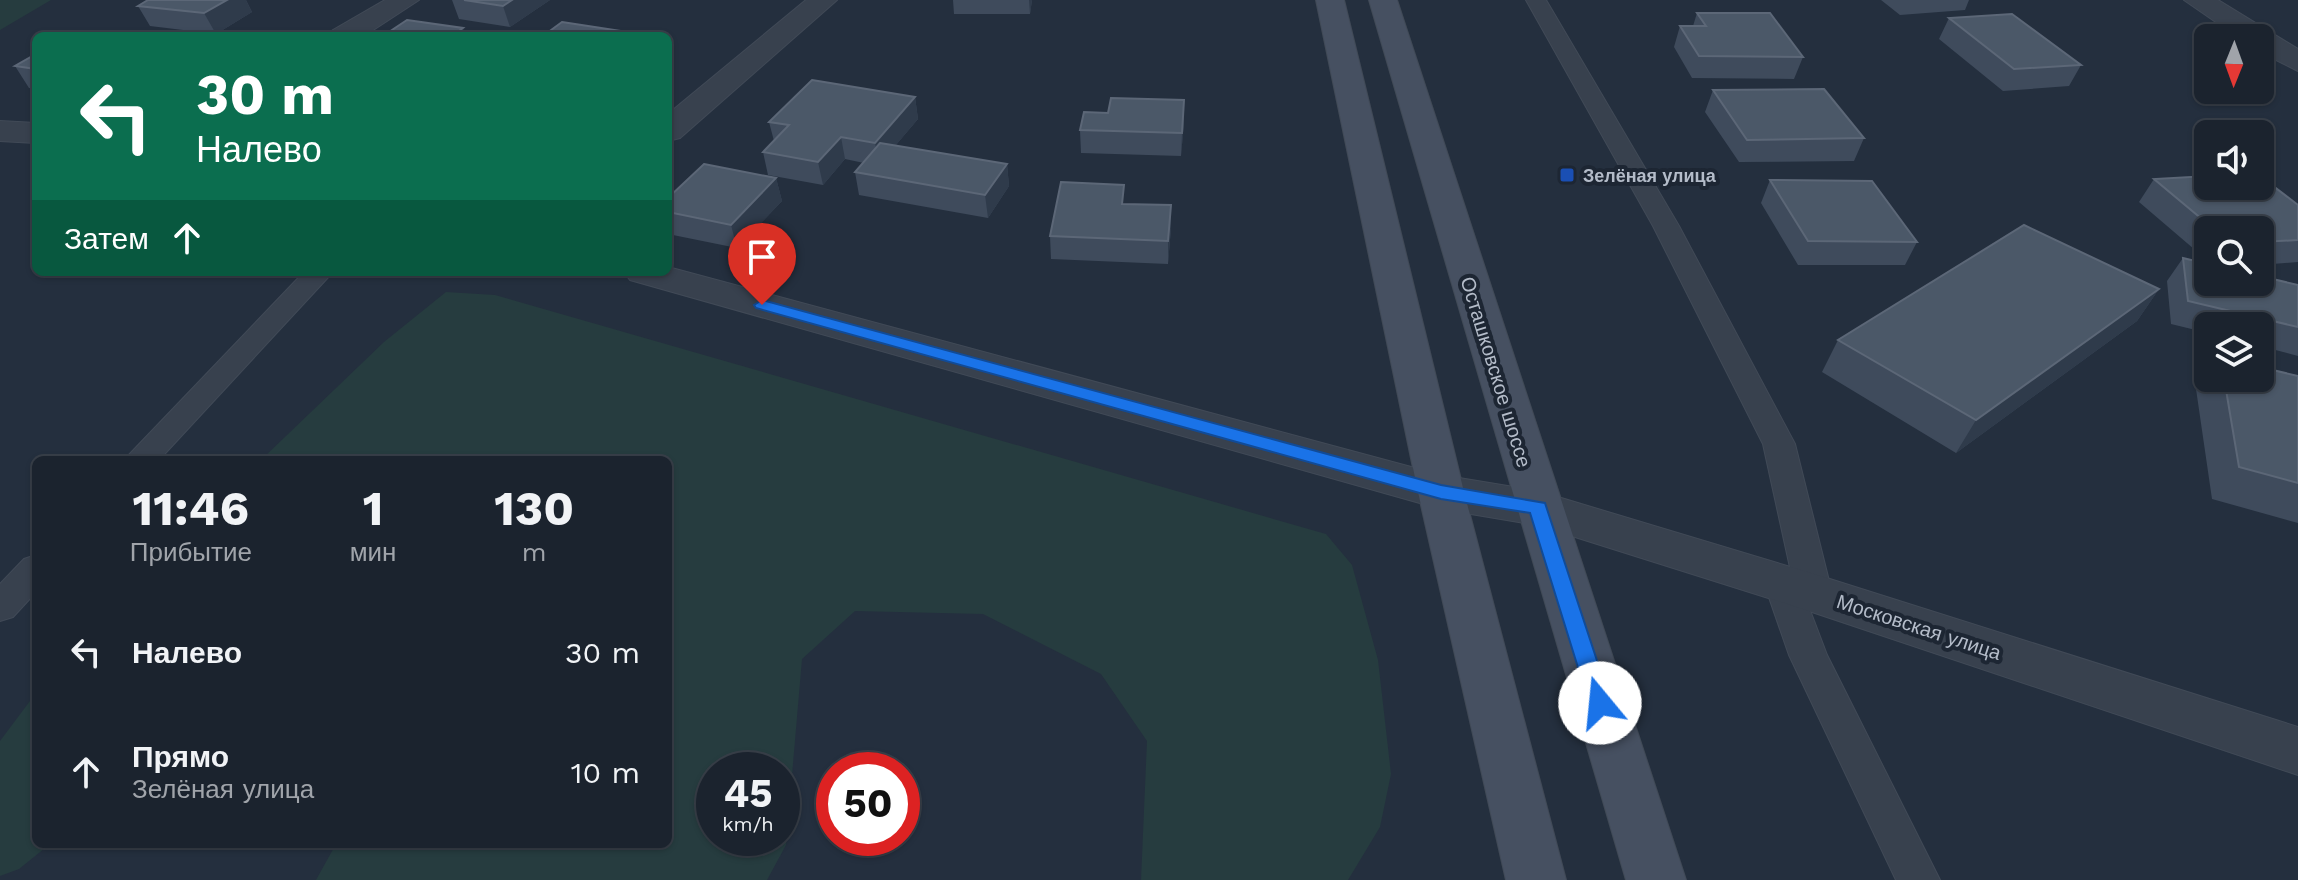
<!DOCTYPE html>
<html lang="ru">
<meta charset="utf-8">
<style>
:root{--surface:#1b232e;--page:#282f3a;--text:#f1f3f6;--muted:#a0a4aa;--line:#39404a}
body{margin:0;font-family:"Work Sans",sans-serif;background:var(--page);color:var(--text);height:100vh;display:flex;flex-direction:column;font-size:30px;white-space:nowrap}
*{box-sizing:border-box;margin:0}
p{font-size:26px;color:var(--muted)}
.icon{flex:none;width:44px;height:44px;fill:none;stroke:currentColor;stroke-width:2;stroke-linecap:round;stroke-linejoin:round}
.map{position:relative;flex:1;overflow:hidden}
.side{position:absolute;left:32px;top:456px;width:640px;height:392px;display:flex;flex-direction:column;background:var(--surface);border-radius:12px;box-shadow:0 2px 6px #0004,0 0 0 2px var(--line)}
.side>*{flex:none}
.banner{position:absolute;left:32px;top:32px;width:640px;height:244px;border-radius:12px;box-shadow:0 2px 6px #0004,0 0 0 2px var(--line);background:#0b6e4f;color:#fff;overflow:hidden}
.needle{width:52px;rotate:181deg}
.fabs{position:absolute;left:2194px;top:24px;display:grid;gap:16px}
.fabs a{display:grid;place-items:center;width:80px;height:80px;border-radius:12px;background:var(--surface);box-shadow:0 2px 6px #0004,0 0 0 2px var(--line);font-size:40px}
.speed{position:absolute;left:696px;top:752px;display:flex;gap:16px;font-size:40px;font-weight:700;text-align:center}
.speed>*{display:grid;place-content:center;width:104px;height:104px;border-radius:50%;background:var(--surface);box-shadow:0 2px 6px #0004,0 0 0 2px var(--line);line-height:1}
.speed small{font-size:20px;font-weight:400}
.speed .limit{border:12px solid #d22;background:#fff;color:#111}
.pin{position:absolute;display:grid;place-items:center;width:68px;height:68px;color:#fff;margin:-82px -34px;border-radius:50% 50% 50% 0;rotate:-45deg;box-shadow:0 0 8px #0007}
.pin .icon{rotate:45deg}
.me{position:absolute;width:88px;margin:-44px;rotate:343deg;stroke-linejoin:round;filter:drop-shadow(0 0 6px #0008)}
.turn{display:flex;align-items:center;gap:28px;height:168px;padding:0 32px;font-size:36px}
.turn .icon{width:104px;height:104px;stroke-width:2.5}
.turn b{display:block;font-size:56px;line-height:68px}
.then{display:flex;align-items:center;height:76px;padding:0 32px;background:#0003;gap:16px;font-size:30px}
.eta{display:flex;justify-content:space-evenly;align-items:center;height:136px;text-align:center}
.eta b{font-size:48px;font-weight:700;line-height:56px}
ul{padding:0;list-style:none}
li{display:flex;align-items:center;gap:24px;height:120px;padding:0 32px}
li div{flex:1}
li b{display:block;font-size:30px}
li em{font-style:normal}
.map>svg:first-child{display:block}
.green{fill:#263c3f;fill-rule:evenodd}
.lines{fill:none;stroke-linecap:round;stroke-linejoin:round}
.service-casing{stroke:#414a57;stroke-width:2}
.minor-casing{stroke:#414a57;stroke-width:2}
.secondary-casing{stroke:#414a57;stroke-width:2}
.service{fill:#38414e;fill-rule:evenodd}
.minor{fill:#38414e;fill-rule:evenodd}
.secondary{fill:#465061;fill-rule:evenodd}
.wall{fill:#3f4b5c}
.shaded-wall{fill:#2f3b4b}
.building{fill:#4b5868;stroke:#5c6777;stroke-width:2}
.route{fill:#1a73e8;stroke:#114b97;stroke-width:2}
.transit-dot{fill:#1a4fb4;stroke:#1d2633;stroke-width:3}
.labels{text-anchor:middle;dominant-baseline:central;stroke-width:8;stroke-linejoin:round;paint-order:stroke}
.far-poi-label{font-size:18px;font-weight:bold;fill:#b4bcc9;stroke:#1d2633;text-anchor:start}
.street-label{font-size:20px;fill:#b4bcc9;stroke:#1d2633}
</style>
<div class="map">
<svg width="2298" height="880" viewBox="0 0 2298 880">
<rect width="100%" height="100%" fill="#242f3e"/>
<path class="green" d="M0,0H51L0,30Z
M446,292L495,295L1326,534L1352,565L1378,660L1391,774L1380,827L1348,880H1141L1147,741L1101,674L983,614L855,611L802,659L786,845L767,880H316L336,844H668V460H261L384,342ZM714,770H782V838H714Z
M36,693V844H50L19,869L0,876V741Z"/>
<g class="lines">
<defs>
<path id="service" d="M1526,0H1546L1679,226L1795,444L1832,593L1827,603L1808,605L1827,655L1940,880H1896L1789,655L1764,583L1769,573L1782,569L1791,572L1763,444L1653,226Z
M304,272H333L159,460H124Z
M36,555V592L13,617L0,621V584L24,559Z"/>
<path id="minor" d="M385,0H419L364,36H328L333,30Z
M806,0H837L680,138L668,141V114Z
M2184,0H2218L2298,49V71L2260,52V38H2239Z
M0,121L36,123V143L0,141Z
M668,267L1441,475L1538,491L1814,574L2298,727V775L1803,609L1537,525L1441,509L630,280L624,272H668Z"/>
<path id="secondary" d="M1316,0H1344L1464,492L1566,880H1506L1418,492Z
M1369,0H1397L1686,880H1626Z"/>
</defs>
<use href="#service" class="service-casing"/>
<use href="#minor" class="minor-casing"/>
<use href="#secondary" class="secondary-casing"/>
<use href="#service" class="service"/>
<use href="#minor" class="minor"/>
<use href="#secondary" class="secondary"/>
</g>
<path class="wall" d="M148,0H246L252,12L216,34L150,26L138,6Z
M452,0H550L510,27L459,19Z
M953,0H1032L1030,14H954Z
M1881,0H1969L1965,10L1900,15Z
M1697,13L1803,57L1794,79L1692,78L1674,47L1680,26H1693Z
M1949,18L2081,65L2069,86L2003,91L1939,39Z
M36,54V89L29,88L15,66Z
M1713,90L1864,138L1854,161L1739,162L1705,112Z
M915,97L918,119L895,146L1007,164L1009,186L988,218L859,195L855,172L864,163L845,159L823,185L768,175L763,152L774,141L769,122Z
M1184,122L1181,156L1081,153L1080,130Z
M776,178L782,201L737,248L668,234V198Z
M2154,179L2298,205V262L2260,265V230H2208V261L2139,202Z
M1770,180L1917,242L1905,265H1798L1761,203Z
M1125,204L1171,205V228L1168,264L1051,259L1050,236Z
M2183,258L2298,285V356L2260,346V326H2208V333L2171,324L2167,281Z
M2159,289L2137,321L1956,453L1822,372L1838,340Z
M2208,373V378H2260L2298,376V523L2212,499L2196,389Z"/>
<path class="shaded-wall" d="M227,0H246L252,12L216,34L204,13Z
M512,0H550L510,27L503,6Z
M1029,0H1032L1030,14Z
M463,28L466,36H452Z
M915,97L918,119L879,165L875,143Z
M1184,100V122L1181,156L1182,133Z
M841,137L845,159L823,185L818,162Z
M1007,164L1009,186L988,218L985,195Z
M776,178L782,201L737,248L731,225Z
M1171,205V228L1168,264V241Z
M2159,289L2137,321L1956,453L1976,420Z"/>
<path class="building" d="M148,0H227L204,13L138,6Z
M464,0H512L503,6Z
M1697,13H1770L1803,57L1699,56L1680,26H1706Z
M2012,14L2081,65L2014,69L1949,18Z
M407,20L463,28L452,36H383Z
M562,22L627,32L623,36H543Z
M36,54V69L15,66Z
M812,80L915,97L875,143L841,137L818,162L763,152L789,125L769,122Z
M1824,89L1864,138L1747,140L1713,90Z
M1111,98L1184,100L1182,133L1080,130L1084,112L1108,113Z
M880,143L1007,164L985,195L855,172Z
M704,164L776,178L731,225L668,212V198Z
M2208,176V186H2260V176L2298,205V240L2260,242V230H2215L2154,179Z
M1770,180L1872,181L1917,242L1808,241Z
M1061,182L1124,185L1122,204L1171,205L1168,241L1050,236Z
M2024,225L2159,289L1976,420L1838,340Z
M2183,258L2208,264V282H2260V276L2298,285V327L2188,301Z
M2260,367L2298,376V483L2239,467L2224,378H2260Z"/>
<path class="route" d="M762,300L1441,485L1545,503L1611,703L1608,710H1592L1589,703L1530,513L1441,499L756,308L754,305Z"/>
<rect class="transit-dot" x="1559" y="167" width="16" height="16" rx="4"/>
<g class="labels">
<g class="far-poi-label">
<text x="1583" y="175">Зелёная улица</text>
</g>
<g class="street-label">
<text transform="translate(1496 372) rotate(73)">Осташковское шоссе</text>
<text transform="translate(1919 627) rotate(18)">Московская улица</text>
</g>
</g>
</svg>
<div class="fabs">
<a><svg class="needle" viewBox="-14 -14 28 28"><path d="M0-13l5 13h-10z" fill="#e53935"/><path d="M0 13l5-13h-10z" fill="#a0a4aa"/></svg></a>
<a><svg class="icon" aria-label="sound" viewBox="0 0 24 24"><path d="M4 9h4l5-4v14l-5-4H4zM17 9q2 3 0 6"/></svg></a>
<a><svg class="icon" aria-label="search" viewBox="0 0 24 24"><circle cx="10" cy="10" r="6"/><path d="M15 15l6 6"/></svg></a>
<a><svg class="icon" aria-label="layers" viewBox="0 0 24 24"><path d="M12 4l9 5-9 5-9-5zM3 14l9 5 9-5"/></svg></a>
</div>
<div class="speed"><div>45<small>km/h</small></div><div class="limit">50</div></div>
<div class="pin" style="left:762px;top:305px;background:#d93025"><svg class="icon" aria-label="arrive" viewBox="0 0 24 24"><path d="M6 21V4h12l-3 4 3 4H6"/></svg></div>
<svg class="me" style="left:1600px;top:703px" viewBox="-20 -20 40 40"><circle r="19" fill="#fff"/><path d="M0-13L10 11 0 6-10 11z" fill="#1a73e8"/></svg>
<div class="banner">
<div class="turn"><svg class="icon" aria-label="left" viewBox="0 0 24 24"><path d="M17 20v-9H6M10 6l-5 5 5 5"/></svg><div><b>30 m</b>Налево</div></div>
<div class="then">Затем<svg class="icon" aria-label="ahead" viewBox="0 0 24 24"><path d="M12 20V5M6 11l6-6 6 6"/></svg></div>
</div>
<section class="side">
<div class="eta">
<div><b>11:46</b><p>Прибытие</p></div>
<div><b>1</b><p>мин</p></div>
<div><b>130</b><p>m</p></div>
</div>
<ul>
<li><svg class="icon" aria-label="left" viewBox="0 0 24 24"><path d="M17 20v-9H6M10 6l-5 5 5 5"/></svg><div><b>Налево</b></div><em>30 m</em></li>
<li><svg class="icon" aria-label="ahead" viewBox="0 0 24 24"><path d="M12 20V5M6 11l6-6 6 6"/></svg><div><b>Прямо</b><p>Зелёная улица</p></div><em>10 m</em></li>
</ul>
</section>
</div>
